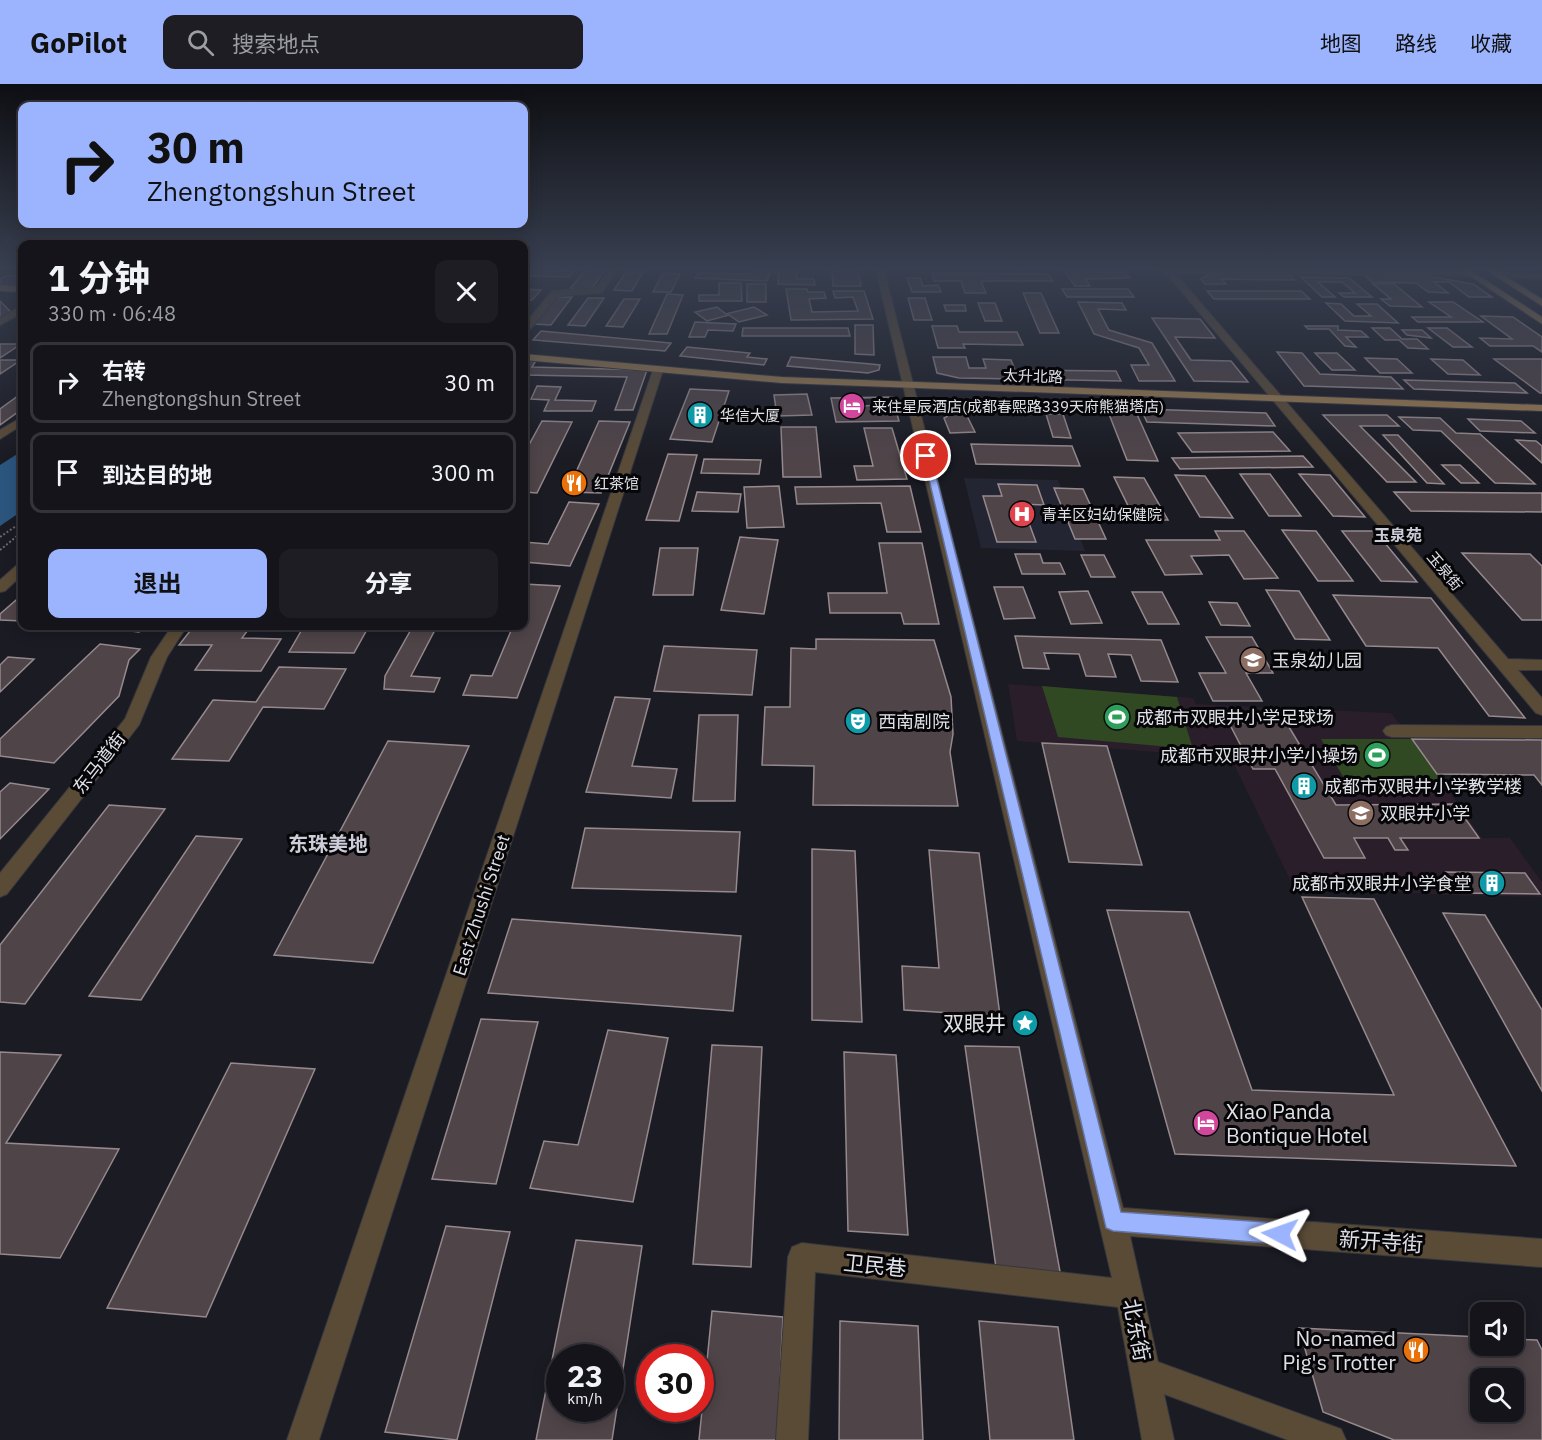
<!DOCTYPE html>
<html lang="zh">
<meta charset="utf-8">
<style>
:root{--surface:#14141a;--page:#1d1d23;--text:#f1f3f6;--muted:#9d9ea2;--line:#333339;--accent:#9bb4fd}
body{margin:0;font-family:"IBM Plex Sans","Noto Sans SC",sans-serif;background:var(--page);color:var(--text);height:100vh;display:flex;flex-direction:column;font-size:22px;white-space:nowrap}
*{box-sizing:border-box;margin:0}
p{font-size:20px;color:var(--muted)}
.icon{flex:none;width:33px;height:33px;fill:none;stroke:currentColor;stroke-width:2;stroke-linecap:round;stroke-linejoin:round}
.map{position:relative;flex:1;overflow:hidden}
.panel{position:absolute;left:18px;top:156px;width:510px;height:390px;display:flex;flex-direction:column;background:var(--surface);border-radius:12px;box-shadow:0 3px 15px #0003,0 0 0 2px var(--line)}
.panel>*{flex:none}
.top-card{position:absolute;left:18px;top:18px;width:510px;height:126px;border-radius:12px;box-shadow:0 3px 15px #0003,0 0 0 2px var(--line);background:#9bb4fd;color:#111;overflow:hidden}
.buttons{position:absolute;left:1470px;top:1218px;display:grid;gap:12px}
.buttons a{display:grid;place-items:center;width:54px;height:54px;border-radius:12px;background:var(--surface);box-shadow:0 3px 15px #0003,0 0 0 2px var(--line);font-size:30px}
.speed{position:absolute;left:546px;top:1260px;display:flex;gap:12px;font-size:30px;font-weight:700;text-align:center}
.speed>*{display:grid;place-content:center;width:78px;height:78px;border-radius:50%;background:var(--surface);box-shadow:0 3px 15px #0003,0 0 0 2px var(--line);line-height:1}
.speed small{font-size:15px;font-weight:400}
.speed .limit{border:9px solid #d22;background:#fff;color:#111}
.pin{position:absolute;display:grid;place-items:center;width:51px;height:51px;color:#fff;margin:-26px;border:3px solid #fff;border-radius:50%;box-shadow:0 2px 6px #0007}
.me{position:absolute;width:66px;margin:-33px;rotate:274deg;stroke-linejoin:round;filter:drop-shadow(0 0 4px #0008)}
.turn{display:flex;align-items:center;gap:21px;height:126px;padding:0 30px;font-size:27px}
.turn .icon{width:78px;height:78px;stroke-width:2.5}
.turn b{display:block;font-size:42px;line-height:51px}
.round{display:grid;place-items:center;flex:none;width:63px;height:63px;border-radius:12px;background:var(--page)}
.headline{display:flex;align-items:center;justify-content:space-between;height:102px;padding:0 30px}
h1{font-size:36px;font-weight:700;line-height:45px}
.cta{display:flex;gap:12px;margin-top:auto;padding:12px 30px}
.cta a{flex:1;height:69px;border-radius:12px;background:var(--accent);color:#111;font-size:24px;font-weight:700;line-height:69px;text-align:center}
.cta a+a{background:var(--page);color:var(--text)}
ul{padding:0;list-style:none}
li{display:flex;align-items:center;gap:18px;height:81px;margin:0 12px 9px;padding:0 18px;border:3px solid var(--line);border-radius:12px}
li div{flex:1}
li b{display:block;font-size:22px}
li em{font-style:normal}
header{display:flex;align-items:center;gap:36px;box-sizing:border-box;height:84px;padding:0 30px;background:var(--accent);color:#111}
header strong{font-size:28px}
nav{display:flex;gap:33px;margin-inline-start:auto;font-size:21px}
.search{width:420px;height:54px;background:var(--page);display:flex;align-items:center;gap:15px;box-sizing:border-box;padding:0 21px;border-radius:12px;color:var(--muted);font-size:22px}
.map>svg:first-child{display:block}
.built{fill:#232532}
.education{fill:#2a1e2b}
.green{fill:#304923}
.water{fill:#2c557e}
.building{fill:#4f4448;stroke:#95898d;stroke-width:1.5;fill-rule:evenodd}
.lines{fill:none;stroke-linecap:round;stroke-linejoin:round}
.minor-casing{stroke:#36373e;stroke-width:2}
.major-casing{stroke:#36373e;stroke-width:2}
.path{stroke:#696a71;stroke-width:2;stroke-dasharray:2 2;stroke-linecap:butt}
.minor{fill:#5a4b37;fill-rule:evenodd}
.major{fill:#997a50;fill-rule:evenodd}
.route{fill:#9bb4fd;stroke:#6575a4;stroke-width:1.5}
.labels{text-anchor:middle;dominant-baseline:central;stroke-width:6;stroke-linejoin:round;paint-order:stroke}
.far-street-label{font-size:15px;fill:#e0e1e7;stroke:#060609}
.far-poi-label{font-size:15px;fill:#e0e1e7;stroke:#060609;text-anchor:start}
.far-neighbourhood-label{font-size:16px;font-weight:bold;fill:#cccdd8;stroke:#060609}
.poi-label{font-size:18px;fill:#e0e1e7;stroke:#060609;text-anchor:start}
.street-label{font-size:18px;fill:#e0e1e7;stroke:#060609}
.neighbourhood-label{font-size:20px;font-weight:bold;fill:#cccdd8;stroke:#060609}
.near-poi-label{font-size:21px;fill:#e0e1e7;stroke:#060609;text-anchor:end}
.near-street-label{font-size:21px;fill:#e0e1e7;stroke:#060609}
</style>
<header>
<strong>GoPilot</strong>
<div class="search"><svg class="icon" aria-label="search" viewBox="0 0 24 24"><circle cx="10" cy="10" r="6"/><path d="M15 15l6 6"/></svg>搜索地点</div>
<nav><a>地图</a><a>路线</a><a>收藏</a></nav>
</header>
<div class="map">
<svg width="1542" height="1356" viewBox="0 0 1542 1356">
<rect width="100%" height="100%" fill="#1a1b23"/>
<path class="built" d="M964,394L1058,396L1085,467L981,464Z"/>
<path class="education" d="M1008,600L1193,614L1196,620L1391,629L1412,655L1482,754H1510L1542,798V813L1447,811L1293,802L1231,674L1017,657Z"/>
<path class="green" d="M1042,602L1177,613L1193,665L1058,653Z
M1321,655H1412L1447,705H1365L1345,696Z"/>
<path class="water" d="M22,367V427L0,442V381Z"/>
<path class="building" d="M524,186H541L574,187L569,193L527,192L524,195Z
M585,186H605L591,206L570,205Z
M754,186H771L767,197L695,194L698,189L752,190Z
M779,186H797V195H814L815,201L778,200Z
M832,186H858L861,202H833Z
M626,188H643L632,207L614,206Z
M1065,188H1124L1130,194L1085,195L1090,202H1075Z
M663,189L680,190L671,208H653Z
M932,189L1048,190L1053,197H981L986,209H965L961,197H934Z
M1210,190L1289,191L1295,196L1221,195L1226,200H1205L1201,195Z
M1364,191L1428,192L1473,200L1492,213H1469L1449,198H1434L1448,209L1428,208L1416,199L1372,198Z
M6,192H22V202L0,201V195Z
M1301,193L1349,194L1372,213H1344L1339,209H1355L1342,198H1318L1335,213H1322Z
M907,194H920L923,202L938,201L941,208H912Z
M719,199H741L742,217H699V211H719Z
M747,200H766V218H747Z
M1373,200H1394L1422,223L1390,222L1381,215H1391Z
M524,205L541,206L532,216H524Z
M786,205H807L808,208H824L826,214L809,215L812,228L858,227L853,213L835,214L833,207H864L873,235L791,236Z
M1062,205H1128L1134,213H1067Z
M1207,207H1301L1310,215H1214Z
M1023,209H1041L1059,249H1040Z
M667,210L683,211L667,250H649Z
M556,213H572L551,241L534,240Z
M588,214H604L585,242L568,241Z
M908,214H925L932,236H914Z
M624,215H640L623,243L606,242Z
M0,217L11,228L0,234Z
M1078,218L1122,219L1126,226L1098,225L1109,246L1152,259L1175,297H1139L1131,281H1149L1139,264L1094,250Z
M1429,218H1453L1483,238H1418L1412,233H1451Z
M978,219H995L1002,237H985Z
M1326,219L1341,220L1354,232H1371L1357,220H1377L1398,239L1345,237Z
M944,221H965L966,227H946Z
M717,223L726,230L754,223L767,231L739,238L729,231L707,237L695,228Z
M1481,232L1513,233L1542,253V268L1533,262H1490L1480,254L1512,255Z
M1152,234L1200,235L1215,254L1175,253L1191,276L1231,277L1248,298L1194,297Z
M695,238L736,240L733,247L708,246L705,253H689Z
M855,241H873L874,271L855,270Z
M932,242H957L959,248H1017L1023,261L963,260L965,264H938Z
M1305,242H1338V246L1361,247L1368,253H1346L1356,263L1345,262L1329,245H1308Z
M743,244H848L850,252H742Z
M1372,244H1390L1402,255H1417L1428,265L1408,264L1399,256H1385Z
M1428,244H1447L1472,263H1453Z
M1402,246H1422L1431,254L1407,251Z
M541,247L671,259L665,267L533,256Z
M0,260H21L0,274Z
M687,263L750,269L747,273L767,275L764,281L680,272Z
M1277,268L1302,269L1320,290L1391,293L1403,305L1304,302Z
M1315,269H1337L1355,286H1332Z
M791,273L871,280L880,281L879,286L868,289L787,282Z
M933,273H966L969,284H986L983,275L1011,276L1015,286L1116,287L1121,297L959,294L937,289Z
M1365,274L1397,275L1412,289H1380Z
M524,275H537L532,283L647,286L633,326H615L627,293L524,291Z
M1431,275L1463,276L1480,291L1448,290Z
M1494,275H1542V309H1540Z
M0,276H21L0,290Z
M1404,296L1515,299L1527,309L1414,305Z
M537,302L561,303L555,316L596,317L592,327H544L549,316L531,315Z
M690,305L729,307L712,358L670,355Z
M22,309V325L0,341V325Z
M807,310L812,331L777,332L774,311Z
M892,313L899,337L836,338L831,314Z
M892,313L894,320L864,322L862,314Z
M1001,321L1005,328L966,330L975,348L950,349L944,334L967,322Z
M1107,325L1135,326L1158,377L1127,376Z
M1141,325L1266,329L1275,342L1147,338Z
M1046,330H1063L1071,354L1053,353Z
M1323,331H1387L1399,342H1360L1416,398H1387Z
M1399,333L1440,334L1456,349L1480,350L1535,400L1495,399L1441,347L1413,346Z
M1468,335L1521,337L1535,349L1480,347Z
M542,337L572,338L537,409L524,408V370Z
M599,337L630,338L601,409L567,408Z
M781,343H816L821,393H783Z
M864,344H892L907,395L857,396L854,382H873Z
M1273,348L1290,367L1192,368L1178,349Z
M1383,351H1398L1444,400L1427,399Z
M1516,356L1536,357L1542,362V379Z
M971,360L1072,362L1080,382L976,380Z
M668,370L697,371L679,437L646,436Z
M1303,372L1313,383L1180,385L1172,374Z
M704,375L761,376L759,390L701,389Z
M1442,381H1460L1479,399H1461Z
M1240,390H1270L1301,432H1269Z
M1299,390L1330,391L1365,433L1333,432Z
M1175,391L1205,392L1233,434L1200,433Z
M1114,393L1144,394L1168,436H1135Z
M998,400L1037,401L1044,421L1022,420L1036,458H997L983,412H1002Z
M779,402L784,443L747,444L744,403Z
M910,402L921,448H887L881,419L797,420L795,403Z
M1054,404L1083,405L1106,455H1075Z
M697,408L741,410L738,428L692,427Z
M1394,408L1542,409V428L1411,427Z
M569,418L599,420L570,482L524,478V458L548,460Z
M1282,446L1316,447L1353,497H1318Z
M1215,447H1244L1278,494L1244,495L1229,471L1191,472L1202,490L1165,491L1146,456H1220Z
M1342,447H1375L1417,498L1381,497Z
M740,453L778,456L764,530L721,526Z
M879,459H922L939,540H904L901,529H830L828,509H887Z
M660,464H698L693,511H653Z
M1462,469L1530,470L1542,482V536H1522Z
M1015,470H1040L1043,479H1060L1065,490H1022Z
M1081,471H1104L1115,493H1091Z
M524,500L560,502L517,614L463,611L471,591L492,592L513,542H524Z
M994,503H1023L1035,534L1004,535Z
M1266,506L1299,507L1330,556L1295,555Z
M1088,507L1102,539L1071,540L1059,508Z
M1132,508H1162L1179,540H1148Z
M22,511V537L0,536V530Z
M1333,511L1431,514L1525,634L1489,632L1438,564L1366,562Z
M1209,518L1237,519L1250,542L1221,541Z
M96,542H145L139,548L95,543Z
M194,542H251L242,554L281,555L261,587L195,586L212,561H179Z
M304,542H369L354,569L289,568Z
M413,542H437L411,592L440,594L434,608L384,605L385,592Z
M1015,552L1161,556L1178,598L1141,597L1131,571L1108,570L1116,593L1086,592L1079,570L1044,569L1049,585L1023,584Z
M1206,553H1252L1273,589H1246L1262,617H1213L1199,589H1226Z
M816,555L934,556L951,613L953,650L950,668L958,722L813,721L814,682L762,681L765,623H790L791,564L816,565Z
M100,560L140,565L129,576L119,612L54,679L0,672V655Z
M664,562L757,566L752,611L654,607Z
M8,573L34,575L0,608V581Z
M279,583L346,585L324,625L263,623L229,677L172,675L213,616L256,618Z
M615,613L650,615L632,682L677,685L671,714L586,708Z
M699,631H738L735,717H693Z
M1286,638L1336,721L1455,720L1479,754H1400L1408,766H1395L1388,754H1354L1365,774H1324L1275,685H1253L1229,639Z
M1412,655L1542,656V701L1534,691L1437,690Z
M388,657L469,662L373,879L274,871Z
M1042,659L1107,662L1142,781L1069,778Z
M10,699L49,705L0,755V708Z
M109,721L165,725L25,920L0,918V861Z
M585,744L740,748L736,808L572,804Z
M196,752L242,755L141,916L89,912Z
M812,765L855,767L862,938L812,936Z
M929,766L979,769L1000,932L904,926L902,882L939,884Z
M1446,788L1525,789L1540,810L1458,809Z
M1302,813L1374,815L1516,1082L1175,1070L1107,826L1189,828L1252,1006L1394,1011Z
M1443,829L1485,831L1542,926V1007Z
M512,835L741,852L733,927L488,909Z
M481,935L538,938L496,1100L432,1095Z
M608,946L668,954L633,1118L530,1104L544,1057L578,1061Z
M712,961L762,963L751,1183L693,1180Z
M965,962L1019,963L1061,1193L997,1191Z
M0,968L61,971L6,1059L119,1065L60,1174L0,1170Z
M844,968L896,971L908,1151L848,1147Z
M231,979L315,985L206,1233L107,1224Z
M446,1142L510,1148L457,1356L385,1348Z
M576,1156L642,1162L612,1356H536ZM560,1274H610V1324H560Z
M712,1227L783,1233L777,1356H699Z
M840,1237L918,1242L923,1356H839Z
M979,1237L1058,1243L1074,1356H990Z
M1299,1244L1480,1253V1262H1514V1255L1537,1256L1542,1266V1356H1394L1323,1328ZM1480,1294H1514V1328H1480Z"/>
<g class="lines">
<defs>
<path id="minor" d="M609,186H617L602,209L558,212L527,249L524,250V241L552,207L596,204Z
M876,186H884L1123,1124L1542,1155V1183L1130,1152L1158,1278L1341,1345L1346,1356H1288L1164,1310L1174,1356H1142L1118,1223L815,1188L808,1356H776L788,1173L792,1163L802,1159L1112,1194Z
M1157,186L1473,187V191L1470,192L1175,189L1508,575L1542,576V586H1518L1542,614V631L1536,629L1166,189Z
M1498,188L1542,189V195L1495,193V189Z
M22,222V229L0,241V234Z
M658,283L663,286L319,1356H287L653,286Z
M22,333V341L0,355V346Z
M22,480V491L5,507L0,508V496L17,481Z
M172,542H187L167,573L139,641L7,810L0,813V789L125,635L151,573Z
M1392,641L1542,642V654L1392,653L1386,651L1383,647L1386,643Z"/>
<path id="major" d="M1461,186H1470L1542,233V240Z
M1486,186H1496L1542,215V222Z
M0,201L22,202V208L0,207Z
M524,270L782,293L1542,321V327L782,299L524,276Z"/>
</defs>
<use href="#minor" class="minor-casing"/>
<use href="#major" class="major-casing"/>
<path class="path" d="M0,453L22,438
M0,466L22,448"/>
<use href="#minor" class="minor"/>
<use href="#major" class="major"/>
</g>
<linearGradient id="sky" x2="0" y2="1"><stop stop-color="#0e0f13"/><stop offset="0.49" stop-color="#383f50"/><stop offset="1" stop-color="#383f50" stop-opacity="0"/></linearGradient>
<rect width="1542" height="376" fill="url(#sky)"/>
<path class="route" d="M923,370L931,372L1121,1128L1280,1139L1287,1142L1290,1150L1287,1157L1280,1160L1113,1147L1106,1144Z"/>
<defs>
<symbol id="hotel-disc" viewBox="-11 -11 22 22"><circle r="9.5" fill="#d1479c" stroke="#060609"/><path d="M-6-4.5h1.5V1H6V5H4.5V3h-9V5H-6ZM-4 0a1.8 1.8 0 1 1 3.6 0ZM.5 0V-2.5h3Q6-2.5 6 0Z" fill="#fff"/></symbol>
<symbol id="building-disc" viewBox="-11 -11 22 22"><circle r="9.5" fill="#0f9aa8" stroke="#060609"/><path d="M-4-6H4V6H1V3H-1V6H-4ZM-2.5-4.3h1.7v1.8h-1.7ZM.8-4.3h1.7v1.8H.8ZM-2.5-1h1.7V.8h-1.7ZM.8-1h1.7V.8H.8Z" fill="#fff"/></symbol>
<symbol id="restaurant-disc" viewBox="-11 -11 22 22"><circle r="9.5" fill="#e8710a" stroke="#060609"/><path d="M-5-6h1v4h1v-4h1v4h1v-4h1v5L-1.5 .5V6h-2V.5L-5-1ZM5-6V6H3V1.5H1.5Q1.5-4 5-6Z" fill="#fff"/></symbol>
<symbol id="hospital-disc" viewBox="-11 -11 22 22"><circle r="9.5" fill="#e0444e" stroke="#060609"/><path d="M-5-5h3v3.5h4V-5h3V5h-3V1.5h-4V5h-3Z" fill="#fff"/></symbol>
<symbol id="school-disc" viewBox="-11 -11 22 22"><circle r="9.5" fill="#8d6e63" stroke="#060609"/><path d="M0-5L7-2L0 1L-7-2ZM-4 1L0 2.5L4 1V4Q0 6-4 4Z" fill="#fff"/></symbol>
<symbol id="stadium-disc" viewBox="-11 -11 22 22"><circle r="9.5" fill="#2e9e5b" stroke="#060609"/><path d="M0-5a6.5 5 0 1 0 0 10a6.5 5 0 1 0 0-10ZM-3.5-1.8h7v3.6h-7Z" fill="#fff"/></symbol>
<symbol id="theatre-disc" viewBox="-11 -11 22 22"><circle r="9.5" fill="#0f9aa8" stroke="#060609"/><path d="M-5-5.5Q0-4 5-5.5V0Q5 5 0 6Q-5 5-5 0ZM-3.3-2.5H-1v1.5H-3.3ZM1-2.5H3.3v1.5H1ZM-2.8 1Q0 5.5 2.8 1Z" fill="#fff"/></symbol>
<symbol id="sight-disc" viewBox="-11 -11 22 22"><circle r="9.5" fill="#0f9aa8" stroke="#060609"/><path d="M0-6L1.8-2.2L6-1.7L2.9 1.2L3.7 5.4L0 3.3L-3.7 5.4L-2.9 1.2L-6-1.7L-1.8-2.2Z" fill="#fff"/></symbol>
</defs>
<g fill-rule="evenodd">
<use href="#hotel-disc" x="837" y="307" width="30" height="30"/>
<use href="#building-disc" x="685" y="316" width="30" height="30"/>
<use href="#restaurant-disc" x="559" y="384" width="30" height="30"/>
<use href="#hospital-disc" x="1007" y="415" width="30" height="30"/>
<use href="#school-disc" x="1238" y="561" width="30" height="30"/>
<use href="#stadium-disc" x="1102" y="618" width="30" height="30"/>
<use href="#theatre-disc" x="843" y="622" width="30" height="30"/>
<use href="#stadium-disc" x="1362" y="656" width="30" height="30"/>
<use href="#building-disc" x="1289" y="687" width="30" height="30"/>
<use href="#school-disc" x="1346" y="714" width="30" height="30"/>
<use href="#building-disc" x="1477" y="784" width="30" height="30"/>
<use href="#sight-disc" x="1010" y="924" width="30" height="30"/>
<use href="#hotel-disc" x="1191" y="1024" width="30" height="30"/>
<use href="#restaurant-disc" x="1401" y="1251" width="30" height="30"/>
</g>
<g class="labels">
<g class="far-street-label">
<text transform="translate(1033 292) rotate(2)">太升北路</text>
<text transform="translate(1445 487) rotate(50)">玉泉街</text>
</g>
<g class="far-poi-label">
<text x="872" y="322">来住星辰酒店(成都春熙路339天府熊猫塔店)</text>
<text x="720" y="331">华信大厦</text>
<text x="594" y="399">红茶馆</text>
<text x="1042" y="430">青羊区妇幼保健院</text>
</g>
<g class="far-neighbourhood-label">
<text x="1398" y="451">玉泉苑</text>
</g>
<g class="poi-label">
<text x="1272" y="576">玉泉幼儿园</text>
<text x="1136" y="633">成都市双眼井小学足球场</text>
<text x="878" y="637">西南剧院</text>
<text x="1358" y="671" text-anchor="end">成都市双眼井小学小操场</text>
<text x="1324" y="702">成都市双眼井小学教学楼</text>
<text x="1380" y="729">双眼井小学</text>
<text x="1472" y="799" text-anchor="end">成都市双眼井小学食堂</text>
</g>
<g class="street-label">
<text transform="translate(99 679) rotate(-52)">东马道街</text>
<text transform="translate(481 821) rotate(-72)">East Zhushi Street</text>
</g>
<g class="neighbourhood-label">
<text x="328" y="759">东珠美地</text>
</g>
<g class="near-poi-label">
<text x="1006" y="939">双眼井</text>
<text x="1226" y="1027" text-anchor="start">Xiao Panda<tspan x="1226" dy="24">Bontique Hotel</tspan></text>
<text x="1396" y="1254">No-named<tspan x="1396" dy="24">Pig's Trotter</tspan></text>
</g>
<g class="near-street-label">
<text transform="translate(1381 1157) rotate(4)">新开寺街</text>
<text transform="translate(875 1181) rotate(6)">卫民巷</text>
<text transform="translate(1137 1246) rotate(79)">北东街</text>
</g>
</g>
</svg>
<div class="buttons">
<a><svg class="icon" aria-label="sound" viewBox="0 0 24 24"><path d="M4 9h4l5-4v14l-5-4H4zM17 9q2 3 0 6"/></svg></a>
<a><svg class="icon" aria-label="search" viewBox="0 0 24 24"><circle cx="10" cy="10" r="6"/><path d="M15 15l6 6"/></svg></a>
</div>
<div class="speed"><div>23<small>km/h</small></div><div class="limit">30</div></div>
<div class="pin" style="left:926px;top:372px;background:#d93025"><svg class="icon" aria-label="arrive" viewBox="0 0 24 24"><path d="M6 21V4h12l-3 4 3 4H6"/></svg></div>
<svg class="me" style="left:1280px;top:1150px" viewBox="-20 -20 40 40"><path d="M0-17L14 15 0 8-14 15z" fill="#9bb4fd" stroke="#fff" stroke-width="4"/></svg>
<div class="top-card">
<div class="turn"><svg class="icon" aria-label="right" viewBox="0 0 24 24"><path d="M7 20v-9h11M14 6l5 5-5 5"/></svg><div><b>30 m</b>Zhengtongshun Street</div></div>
</div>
<section class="panel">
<div class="headline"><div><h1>1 分钟</h1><p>330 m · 06:48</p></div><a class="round"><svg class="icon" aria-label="close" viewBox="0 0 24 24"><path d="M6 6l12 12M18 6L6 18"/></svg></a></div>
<ul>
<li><svg class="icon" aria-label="right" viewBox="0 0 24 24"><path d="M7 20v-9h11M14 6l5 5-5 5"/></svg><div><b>右转</b><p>Zhengtongshun Street</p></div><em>30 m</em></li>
<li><svg class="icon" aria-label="arrive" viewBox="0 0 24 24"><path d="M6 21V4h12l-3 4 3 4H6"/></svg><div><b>到达目的地</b></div><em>300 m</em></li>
</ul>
<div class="cta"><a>退出</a><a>分享</a></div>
</section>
</div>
